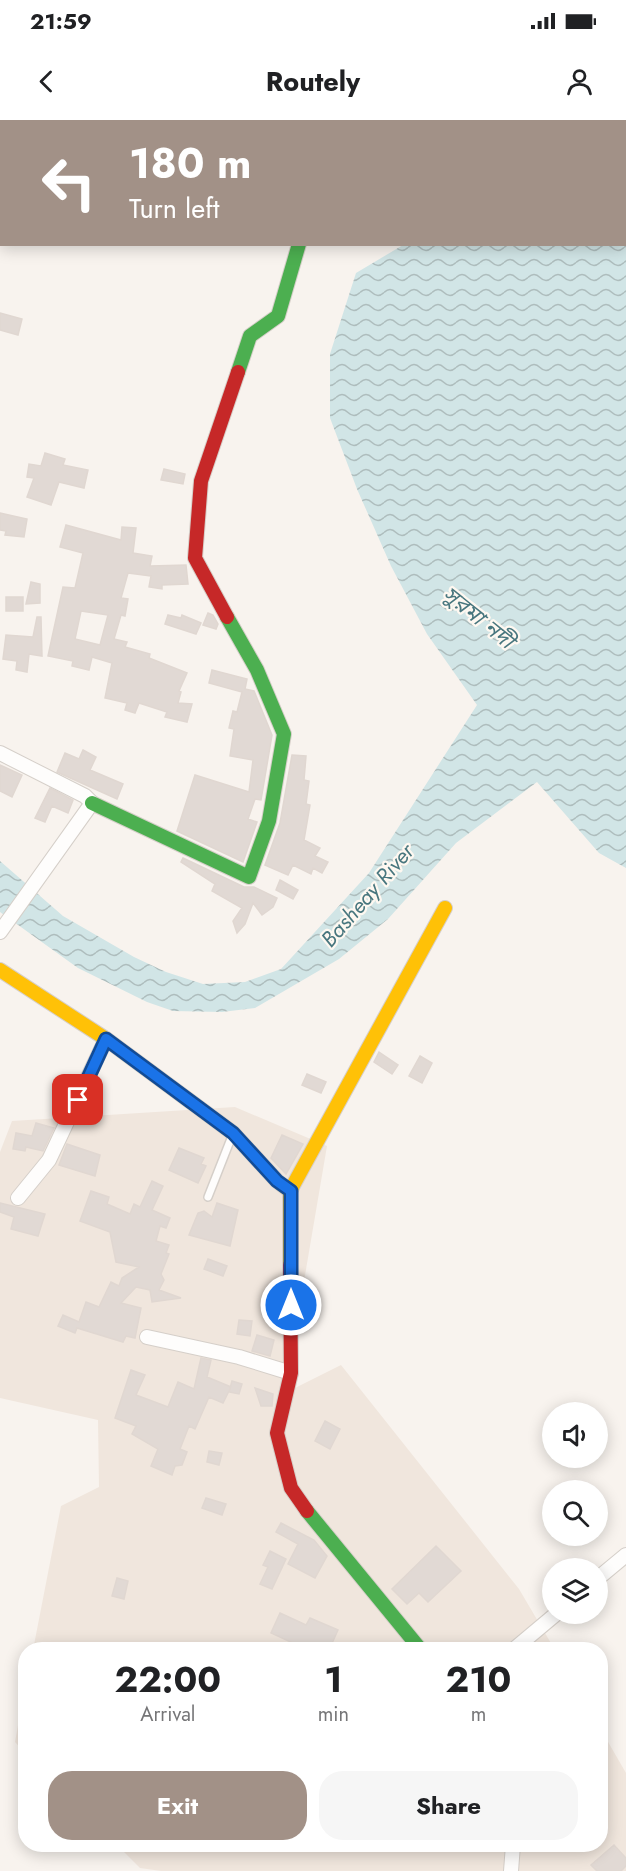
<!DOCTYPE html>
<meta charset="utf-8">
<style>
:root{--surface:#fff;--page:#f6f6f6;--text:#202124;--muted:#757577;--accent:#a29187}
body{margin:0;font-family:Jost,"Noto Sans Bengali",sans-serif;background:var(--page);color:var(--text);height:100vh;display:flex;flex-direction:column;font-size:22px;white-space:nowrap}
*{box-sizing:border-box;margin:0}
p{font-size:20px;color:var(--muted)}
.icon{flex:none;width:33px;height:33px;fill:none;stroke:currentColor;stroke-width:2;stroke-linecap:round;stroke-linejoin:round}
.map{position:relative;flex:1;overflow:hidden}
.sheet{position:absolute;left:18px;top:1522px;width:590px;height:210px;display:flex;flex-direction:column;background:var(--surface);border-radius:24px;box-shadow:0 3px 15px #0003}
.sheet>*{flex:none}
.hud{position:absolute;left:0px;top:0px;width:627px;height:126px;box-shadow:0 3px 15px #0003;background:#a29187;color:#fff;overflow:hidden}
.controls{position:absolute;left:542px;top:1282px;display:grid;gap:12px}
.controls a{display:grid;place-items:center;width:66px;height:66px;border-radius:50%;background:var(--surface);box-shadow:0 3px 15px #0003;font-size:30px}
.pin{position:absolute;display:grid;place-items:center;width:51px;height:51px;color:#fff;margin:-26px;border-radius:12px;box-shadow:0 3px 9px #0006}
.me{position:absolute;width:66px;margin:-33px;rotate:0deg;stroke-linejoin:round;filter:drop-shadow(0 0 4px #0008)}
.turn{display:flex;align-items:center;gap:21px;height:126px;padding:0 30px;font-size:27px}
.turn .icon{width:78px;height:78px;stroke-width:2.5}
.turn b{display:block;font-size:42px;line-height:51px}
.eta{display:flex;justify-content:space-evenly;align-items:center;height:102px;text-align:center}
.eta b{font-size:36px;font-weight:700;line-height:42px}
.primary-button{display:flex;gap:12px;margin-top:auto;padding:12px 30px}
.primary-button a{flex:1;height:69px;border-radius:24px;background:var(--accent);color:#fff;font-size:24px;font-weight:700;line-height:69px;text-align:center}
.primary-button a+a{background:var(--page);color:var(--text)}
.status{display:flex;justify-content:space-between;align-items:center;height:42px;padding:0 30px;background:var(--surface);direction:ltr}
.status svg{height:16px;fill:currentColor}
header{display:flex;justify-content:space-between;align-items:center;height:78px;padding:0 30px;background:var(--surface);font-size:27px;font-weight:700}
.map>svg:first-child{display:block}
.residential{fill:#f0e6dd}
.water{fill:url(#water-waves)}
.building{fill:#e1d9d4;stroke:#e0d7d1;stroke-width:1.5;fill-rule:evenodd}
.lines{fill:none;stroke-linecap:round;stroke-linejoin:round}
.lane-casing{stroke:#d5cfc9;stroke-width:10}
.street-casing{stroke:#d5cfc9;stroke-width:16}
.fast-casing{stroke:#d6cfc9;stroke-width:16}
.slow-casing{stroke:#d6cfc9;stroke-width:16}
.jam-casing{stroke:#d6cfc9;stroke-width:16}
.lane{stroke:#fefdfc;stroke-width:7}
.street{stroke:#fefdfc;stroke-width:14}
.fast{stroke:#4caf50;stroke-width:14}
.slow{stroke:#ffc107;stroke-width:14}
.jam{stroke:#c62828;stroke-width:14}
.route-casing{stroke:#114b97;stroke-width:15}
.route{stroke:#1a73e8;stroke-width:10}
.labels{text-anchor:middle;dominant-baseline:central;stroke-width:4.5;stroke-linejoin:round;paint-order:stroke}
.water-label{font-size:22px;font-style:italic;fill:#48767e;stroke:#fef8f1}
</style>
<div class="status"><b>21:59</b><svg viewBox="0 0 49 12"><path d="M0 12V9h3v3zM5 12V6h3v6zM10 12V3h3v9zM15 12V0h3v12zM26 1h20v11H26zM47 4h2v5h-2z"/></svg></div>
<header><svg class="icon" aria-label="back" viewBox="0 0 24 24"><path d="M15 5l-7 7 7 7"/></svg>Routely<svg class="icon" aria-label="person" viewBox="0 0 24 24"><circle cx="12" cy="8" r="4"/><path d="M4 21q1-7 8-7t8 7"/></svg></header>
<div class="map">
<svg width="626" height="1751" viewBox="0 0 626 1751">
<defs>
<pattern id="water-waves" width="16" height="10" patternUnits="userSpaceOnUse" patternTransform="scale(1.5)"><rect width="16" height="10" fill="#d1e5e6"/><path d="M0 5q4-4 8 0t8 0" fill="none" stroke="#aebdbd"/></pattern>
</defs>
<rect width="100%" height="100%" fill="#f8f3ee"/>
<path class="residential" d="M235,987L327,1026L285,1273L341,1245L519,1469L555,1530H33L61,1386L99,1367L98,1300L0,1278V1032L12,1001Z
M25,1566L26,1633H25L15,1622Z
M600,1608L626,1653V1751H161L140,1748L117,1725H600Z"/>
<path class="water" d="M626,27V748L599,733L537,662L456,723L388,799L339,839L255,888L222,892L173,891L147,882L78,848L0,792V741L63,796L134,837L166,852L203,864L245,862L281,849L369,753L477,585L427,514L391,446L357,369L330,298V234L356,153L403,125L626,124Z"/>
<path class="building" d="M0,193L22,199L18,215L0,210Z
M45,333L65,339L63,345L88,350L84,368L59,362L51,385L27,377L34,358L27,357L29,344L41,346Z
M164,349L185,354L183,364L161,360Z
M0,393L27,399L24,417L5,415L6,411L0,410Z
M66,405L121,420L122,407L136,408L133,433L152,436L150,446L186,445L188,464L162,465V469L149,467L151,456L128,453L121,478L128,479L125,496L121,495L114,519L127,522L125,527L150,534L149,538L187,553L179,571L181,572L178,583L192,584L187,602L165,597L167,592L139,583L135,593L125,590L127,583L105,578L112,543L92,537L89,550L72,546L73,541L48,536L63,467L75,468L83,433L60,427ZM81,491L108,495L100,525L75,519Z
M31,462L40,464V483L26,484Z
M6,477H23V491H6Z
M208,493L213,495L218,504L216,509L203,505Z
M168,495L181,498L182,495L201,503L196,514L165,504Z
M37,497H41L42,536L29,534L27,552L16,550L17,541L3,539L6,515L33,517Z
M212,550L247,559L245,569L254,571L272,615L261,680L255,679L248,699L257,702L243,742L177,711L195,655L249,672L253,640L230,636L234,609L229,608L233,591L237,592L242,572L209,563Z
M83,630L96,637L90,650L123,664L117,679L57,652L65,633L79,639Z
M292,635L306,636L304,660L309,661L306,684L310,685L304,720L320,728L315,736L328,742L322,753L313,748L311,754L293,745L288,755L265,745L280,703Z
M0,645L22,655L12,677L0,671Z
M50,668L73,680L68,693L52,686L45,702L35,698Z
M183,738L244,767H254L277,778L273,787L262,795L253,783L245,804L237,813L233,801L242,788L212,771L215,764L181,742Z
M280,760L298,770L293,779L276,770Z
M379,932L398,945L392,954L374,942Z
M420,936L432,943L422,963L409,956Z
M307,954L326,962L321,973L302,965Z
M36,1003L54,1008L43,1031L26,1027L25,1031L13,1029L16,1013L32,1016Z
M282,1015L303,1024L286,1054L271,1038Z
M67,1024L100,1035L95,1056L59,1045Z
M179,1028L204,1038L201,1044L206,1046L198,1063L169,1050Z
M152,1061L163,1066L152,1090L170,1098L166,1108L160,1106L156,1121L169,1125L166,1133L169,1134L161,1154L164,1160L159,1170L181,1178L152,1182L150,1170L136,1167L121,1183L141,1188L135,1218L126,1216L123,1222L77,1208L75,1213L58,1206L63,1195L79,1202L86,1182L99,1187L111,1162L119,1166L122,1158L139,1147L116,1142L110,1112L80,1101L91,1071L109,1077L107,1084L130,1094L134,1084L140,1087Z
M0,1083L45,1094L38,1116L11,1109L14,1097L0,1092Z
M217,1083L238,1090L230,1126L189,1115L198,1093L204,1091L212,1097Z
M208,1139L227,1146L223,1156L204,1149Z
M239,1200L252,1201L250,1216L237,1214Z
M257,1215L274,1220L270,1236L252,1231Z
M201,1238L211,1240L207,1257L231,1267L223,1283L209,1277L195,1309L189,1306L180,1329L187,1332L182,1345L175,1346L172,1355L151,1346L158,1329L132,1314L136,1306L115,1298L131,1250L145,1255L136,1275L168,1287L178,1262L194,1269Z
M232,1261L242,1264L239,1274L229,1272Z
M255,1268L273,1274L272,1286H261Z
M325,1301L340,1309L330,1329L315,1321Z
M209,1331L222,1333L219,1345L207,1342Z
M206,1378L226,1384L222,1395L202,1388Z
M281,1403L314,1420L327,1436L315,1458L288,1444L298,1424L276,1412Z
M436,1426L461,1451L428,1482L419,1473L407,1484L392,1469Z
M270,1431L286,1439L272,1469L260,1464L268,1447L263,1445Z
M117,1458L128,1461L124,1479L112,1476Z
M280,1493L306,1505L310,1498L338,1510L329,1530H308L271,1513Z
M614,1725L626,1738V1746L621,1751H597L591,1745Z"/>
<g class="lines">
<defs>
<path id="lane" d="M208,1077L232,1016"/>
<path id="street" d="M418,0L429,2
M404,2V0
M605,2L608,0
M0,633L85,676L92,683L0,812
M18,1078L49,1040L106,919
M147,1217L239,1237L291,1253
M597,1459L626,1435
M513,1530L556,1494
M511,1751L513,1725"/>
<path id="fast" d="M238,252L250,216L278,196L299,124
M92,683L249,757L269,701L284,614L257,550L227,497
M307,1391L421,1530"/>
<path id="slow" d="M0,850L106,919L233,1013L277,1061L290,1071V1145
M290,1071L445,788"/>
<path id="jam" d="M227,497L195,438L201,361L238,252
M290,1145L291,1253L277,1313L291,1368L307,1391"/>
</defs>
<use href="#lane" class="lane-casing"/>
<use href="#street" class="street-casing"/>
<use href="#fast" class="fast-casing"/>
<use href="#slow" class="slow-casing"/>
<use href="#jam" class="jam-casing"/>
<use href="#lane" class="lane"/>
<use href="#street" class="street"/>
<use href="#fast" class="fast"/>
<use href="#slow" class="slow"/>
<use href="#jam" class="jam"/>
</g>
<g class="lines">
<defs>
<path id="route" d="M78,980L106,919L233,1013L277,1061L291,1071V1185"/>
</defs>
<use href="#route" class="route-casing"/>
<use href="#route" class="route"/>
</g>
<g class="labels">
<g class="water-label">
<text transform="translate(479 497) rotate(39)">সুরমা নদী</text>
<text transform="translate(367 775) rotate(-49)">Basheay River</text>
</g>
</g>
</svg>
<div class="controls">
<a><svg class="icon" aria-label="sound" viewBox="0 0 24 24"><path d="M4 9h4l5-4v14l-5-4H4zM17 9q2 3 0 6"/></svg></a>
<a><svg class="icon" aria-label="search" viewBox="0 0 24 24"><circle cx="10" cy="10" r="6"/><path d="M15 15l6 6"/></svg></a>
<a><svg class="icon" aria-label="layers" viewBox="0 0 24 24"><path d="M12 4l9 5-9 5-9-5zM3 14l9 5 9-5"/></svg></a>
</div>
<div class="pin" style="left:78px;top:980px;background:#d93025"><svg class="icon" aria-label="arrive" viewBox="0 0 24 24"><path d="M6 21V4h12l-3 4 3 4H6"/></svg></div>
<svg class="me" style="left:291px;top:1185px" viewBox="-20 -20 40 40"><circle r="17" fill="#1a73e8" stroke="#fff" stroke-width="3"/><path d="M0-11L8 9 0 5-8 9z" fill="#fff"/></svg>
<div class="hud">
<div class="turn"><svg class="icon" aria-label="left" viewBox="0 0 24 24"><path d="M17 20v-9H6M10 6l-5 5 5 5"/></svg><div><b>180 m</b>Turn left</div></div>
</div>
<section class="sheet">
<div class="eta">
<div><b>22:00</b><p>Arrival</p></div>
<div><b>1</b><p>min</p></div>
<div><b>210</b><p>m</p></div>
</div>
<div class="primary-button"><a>Exit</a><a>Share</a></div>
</section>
</div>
